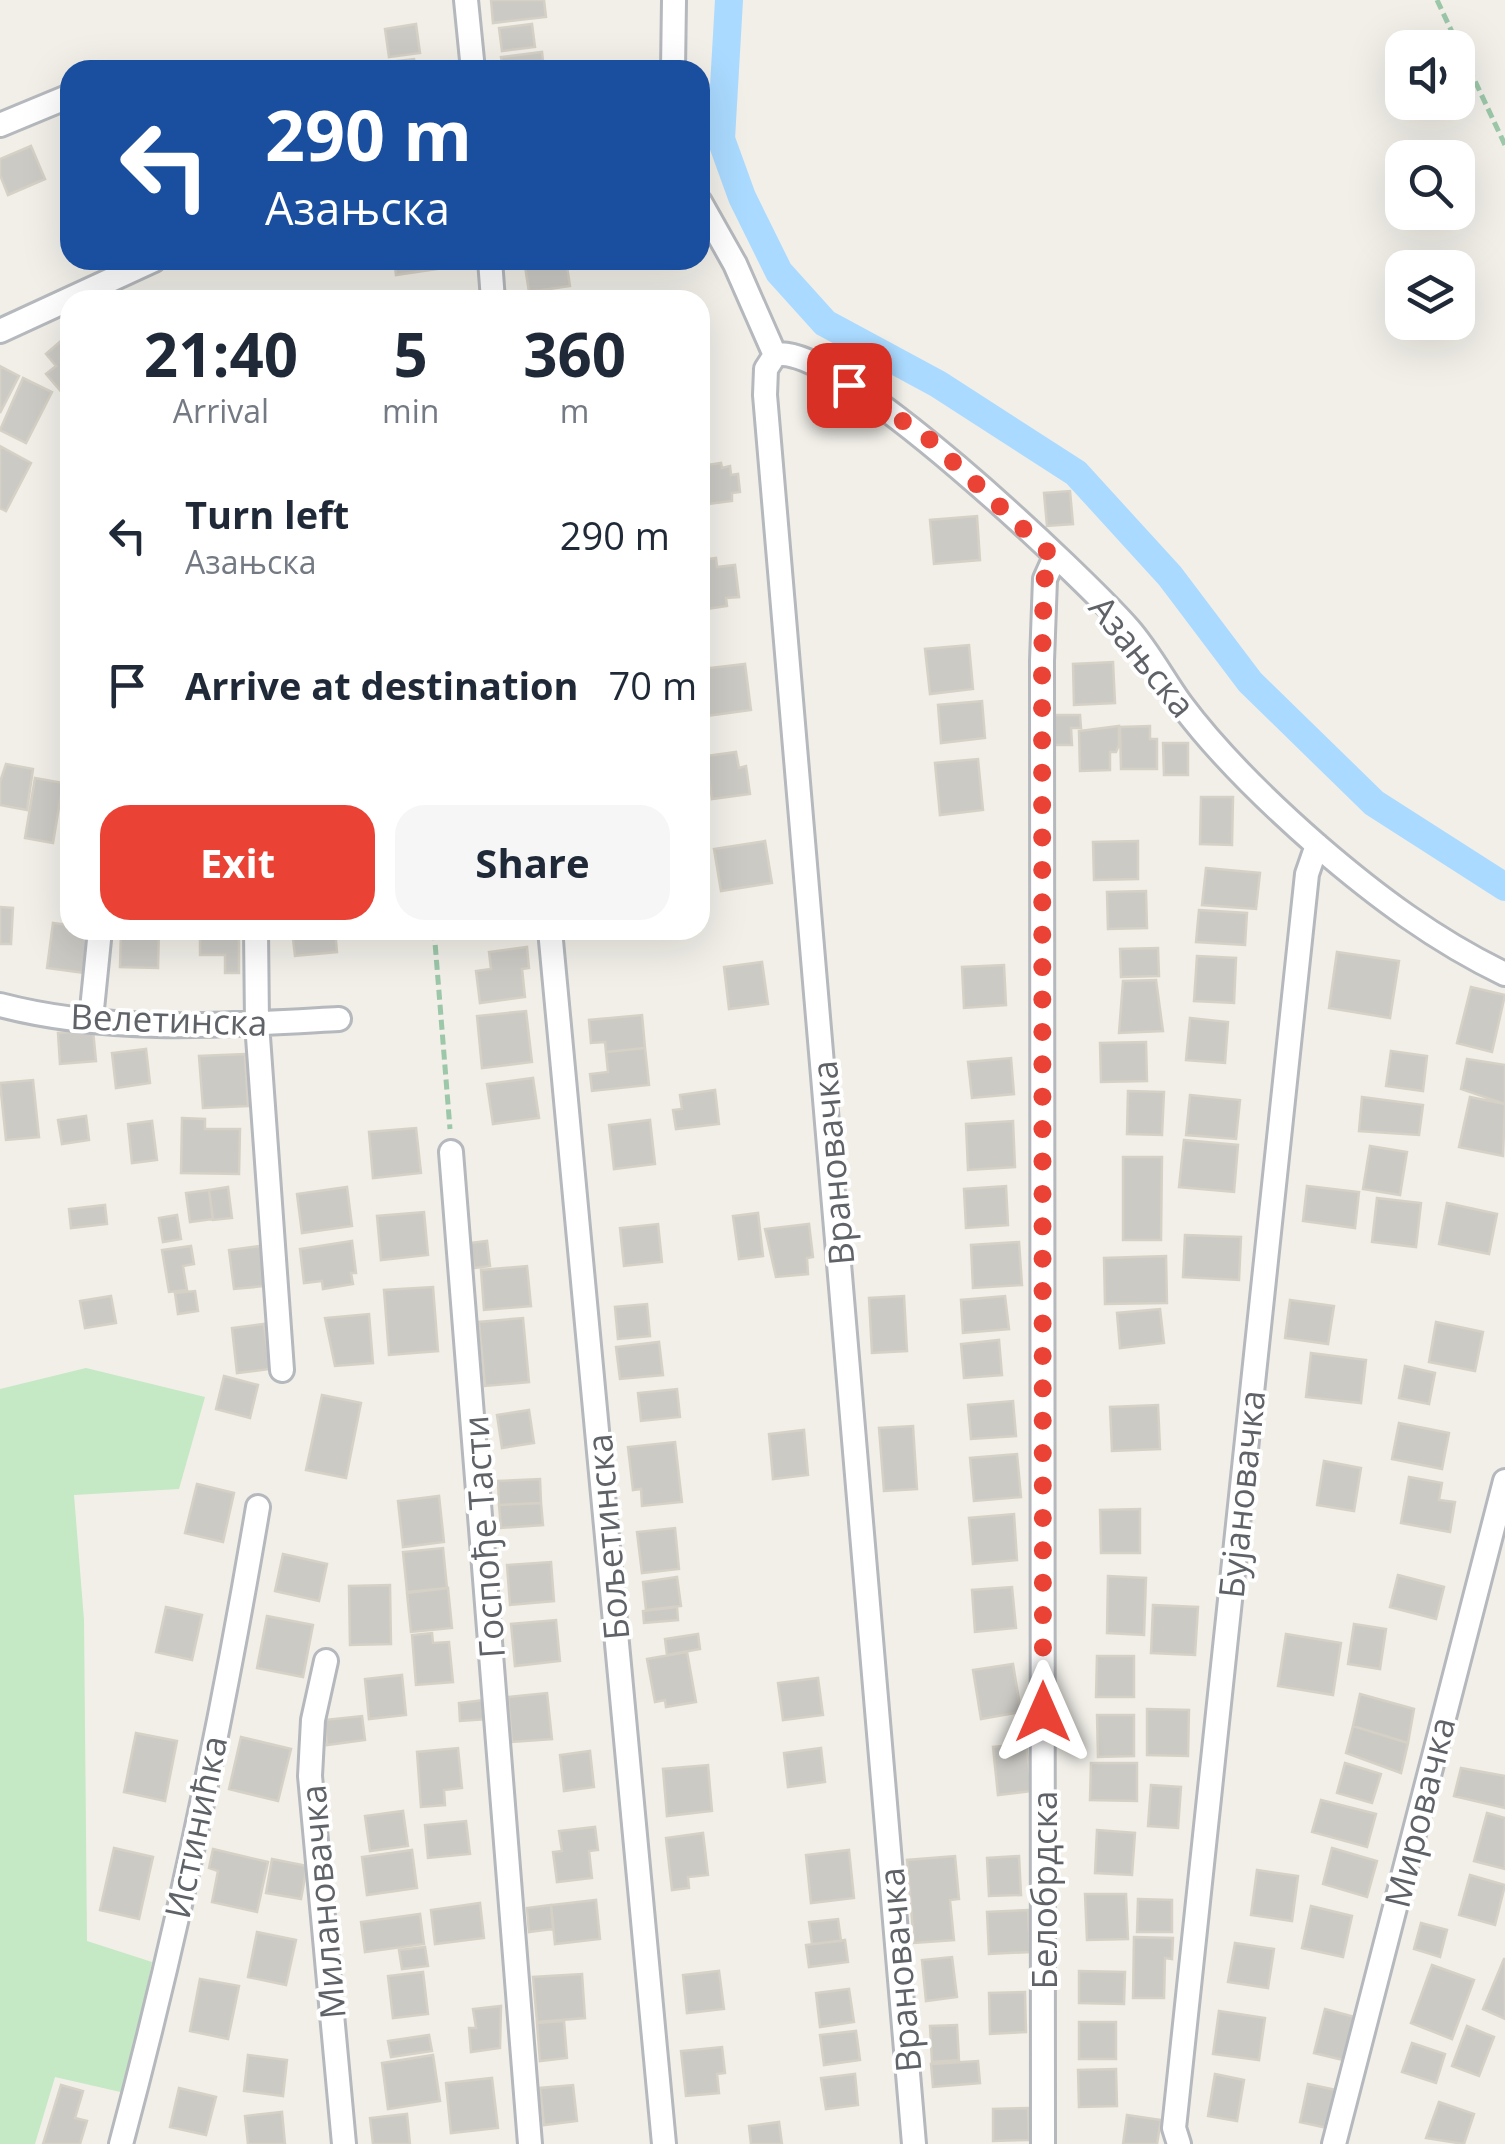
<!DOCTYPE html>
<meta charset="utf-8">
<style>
:root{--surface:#fff;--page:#f6f6f7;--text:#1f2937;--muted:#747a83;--accent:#ea4335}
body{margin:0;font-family:"Open Sans",sans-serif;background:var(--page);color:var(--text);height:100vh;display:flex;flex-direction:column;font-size:38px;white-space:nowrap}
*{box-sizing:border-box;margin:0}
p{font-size:32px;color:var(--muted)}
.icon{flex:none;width:55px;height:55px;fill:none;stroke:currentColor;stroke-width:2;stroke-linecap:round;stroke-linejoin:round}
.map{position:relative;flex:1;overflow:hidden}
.sheet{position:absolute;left:60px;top:290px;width:650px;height:650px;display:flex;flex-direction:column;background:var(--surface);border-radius:30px;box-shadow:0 10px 40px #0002}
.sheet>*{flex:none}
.banner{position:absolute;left:60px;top:60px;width:650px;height:210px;border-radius:30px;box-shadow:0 10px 40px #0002;background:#1a4fa0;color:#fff;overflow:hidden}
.fabs{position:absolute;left:1385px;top:30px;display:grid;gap:20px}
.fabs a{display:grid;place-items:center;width:90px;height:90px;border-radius:20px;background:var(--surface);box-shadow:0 10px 40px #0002;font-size:50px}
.pin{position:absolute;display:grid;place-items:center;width:85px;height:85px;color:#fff;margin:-42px;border-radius:20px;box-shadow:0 5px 15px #0006}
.me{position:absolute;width:110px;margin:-55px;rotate:0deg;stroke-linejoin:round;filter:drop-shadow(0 0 8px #0008)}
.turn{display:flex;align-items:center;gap:35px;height:210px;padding:0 40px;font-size:45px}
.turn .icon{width:130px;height:130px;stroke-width:2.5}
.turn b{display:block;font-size:70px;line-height:85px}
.eta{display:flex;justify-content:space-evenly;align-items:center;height:170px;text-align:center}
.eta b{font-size:60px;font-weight:700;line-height:70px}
.cta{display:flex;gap:20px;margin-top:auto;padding:20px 40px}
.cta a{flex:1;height:115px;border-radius:30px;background:var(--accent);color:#fff;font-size:40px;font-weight:700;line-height:115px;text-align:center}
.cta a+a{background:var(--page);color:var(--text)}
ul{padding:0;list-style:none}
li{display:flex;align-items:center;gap:30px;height:150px;padding:0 40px}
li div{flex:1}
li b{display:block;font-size:38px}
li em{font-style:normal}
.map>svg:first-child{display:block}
.green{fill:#c5e8c5}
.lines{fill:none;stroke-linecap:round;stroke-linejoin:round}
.canal{stroke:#aadaff;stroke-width:28}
.building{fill:#cccac5;stroke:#d6d1c6;stroke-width:2.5}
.street-casing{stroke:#b5b8bc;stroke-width:28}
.path{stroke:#9cc7a9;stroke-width:5;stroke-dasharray:10 5;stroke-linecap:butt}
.street{stroke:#fff;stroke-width:22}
.route{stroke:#ea4335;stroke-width:18;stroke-dasharray:0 32.4}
.labels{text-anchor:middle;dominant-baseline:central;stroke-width:8;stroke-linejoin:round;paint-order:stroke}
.street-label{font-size:35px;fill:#5f6368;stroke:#fff}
</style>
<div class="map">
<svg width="1505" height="2144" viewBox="0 0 1505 2144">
<rect width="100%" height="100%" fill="#f1efe8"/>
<path class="green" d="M86,1368L205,1397L179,1489L74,1495L84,1620L87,1941L152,1962L125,2093L55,2077L35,2144H0V1389Z"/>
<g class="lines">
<path class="canal" d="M729,0L721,139L742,197L779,272L825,323L938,384L1076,473L1170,576L1250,682L1374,803L1505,887"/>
</g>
<path class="building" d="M491,0H544L546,17L493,23Z
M416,24L420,53L389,57L385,29Z
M532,24L535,47L502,51L499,28Z
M542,52L544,70H503L501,57Z
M414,59L416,70H380L379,63Z
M31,146L45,179L8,195L0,175V159Z
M394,260H443L444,268L396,275Z
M524,260H566L570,286L529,292Z
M70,333V390L64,395L46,374L56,366L46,354Z
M0,366L19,376L0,413Z
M23,378L52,392L26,443L0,430Z
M0,446L31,463L6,511L0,508Z
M721,463L722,468L730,466L731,475L738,474L740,492L732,493V501L700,505V466Z
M1070,491L1073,524L1047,526L1044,493Z
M977,516L980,560L934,564L930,520Z
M716,558L717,567L735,565L739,597L726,598L727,606L700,610V560Z
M969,645L973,689L930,694L925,649Z
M1113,662L1115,703L1074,705L1073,664Z
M745,664L751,710L706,716L701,669Z
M982,701L985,738L941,743L938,705Z
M1052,715H1080L1081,728H1071L1072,745H1053Z
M1119,726V745L1116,752H1110V770L1080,771L1079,731Z
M1150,726V739H1157V769H1121L1120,727Z
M1163,743H1188V775H1164Z
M736,752L739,768L746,766L750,794L712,799L706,756Z
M978,759L983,810L940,815L935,763Z
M6,764L33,769L27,810L0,805V782Z
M35,778L63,783L53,843L25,838Z
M1201,797H1233L1232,845L1200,844Z
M765,841L772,883L721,891L714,849Z
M1138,841V879L1094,880L1093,842Z
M1206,868L1260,873L1256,909L1202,905Z
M1146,891L1147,928L1108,929L1107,892Z
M0,907L13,908L11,944H0Z
M1199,910L1247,913L1245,945L1196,942Z
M53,923L70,925V930H91L85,973L47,968Z
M121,930H159L158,968L120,967Z
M200,930H239V973H225V955H200Z
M292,930H335L337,952L295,956Z
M527,947L529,968L522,969L525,997L480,1003L476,971L491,969L489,952Z
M1158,948L1159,976L1121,977L1120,949Z
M1337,952L1399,961L1390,1018L1329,1008Z
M1197,956L1236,958L1234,1003L1194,1001Z
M762,962L768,1004L729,1009L724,967Z
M1004,965L1006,1005L964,1008L962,967Z
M1156,980L1163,1031L1119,1033L1123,981Z
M1471,987L1505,995L1492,1052L1457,1043Z
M526,1011L532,1062L482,1068L477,1016Z
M642,1015L645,1048L606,1052L605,1042L591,1043L589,1020Z
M1190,1018L1228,1022L1225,1063L1186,1060Z
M93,1030L96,1061L60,1064L58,1033Z
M1146,1042L1147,1081L1101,1082L1100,1043Z
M645,1048L649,1085L592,1091L590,1074L608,1072L606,1052Z
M146,1049L150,1083L116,1088L112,1053Z
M1391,1051L1427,1056L1423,1091L1386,1086Z
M245,1054L248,1106L203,1108L199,1056Z
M1011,1058L1014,1094L972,1098L968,1062Z
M1467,1059L1505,1065V1104L1461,1089Z
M533,1078L539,1118L493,1124L487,1084Z
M33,1080L39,1137L6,1140L0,1083Z
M715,1090L719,1124L676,1129L673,1110L682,1109L680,1095Z
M1128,1091L1164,1092L1162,1135L1127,1134Z
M1190,1095L1240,1100L1236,1139L1186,1135Z
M1362,1097L1423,1105L1419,1135L1359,1131Z
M1470,1097L1505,1104L1503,1156L1459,1147Z
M86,1116L89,1140L62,1144L58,1120Z
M182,1118L205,1119V1129H240L239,1174L181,1173Z
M650,1120L655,1164L614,1169L609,1125Z
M152,1121L157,1160L132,1163L128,1124Z
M1013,1121L1015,1167L968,1170L966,1124Z
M416,1128L421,1173L373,1178L369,1132Z
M1184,1140L1238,1145L1234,1192L1179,1187Z
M1370,1146L1407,1152L1400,1195L1363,1189Z
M1123,1157H1162L1161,1240H1123Z
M1006,1186L1008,1225L966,1228L964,1189Z
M1307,1186L1359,1192L1355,1228L1303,1221Z
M228,1187L232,1218L213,1220L209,1190Z
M347,1187L352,1226L302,1233L297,1194Z
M209,1190L213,1219L190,1222L186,1193Z
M1377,1198L1421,1203L1416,1247L1372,1242Z
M1447,1203L1497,1214L1489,1254L1439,1244Z
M105,1205L107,1224L71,1228L69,1209Z
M424,1212L428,1255L381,1260L377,1216Z
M758,1213L763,1256L739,1259L733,1216Z
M177,1215L181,1239L163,1242L159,1218Z
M658,1224L662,1262L624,1266L620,1228Z
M809,1224L813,1257L807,1258L808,1274L776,1277L765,1229Z
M1185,1235L1241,1237L1239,1280L1183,1277Z
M352,1241L356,1273H351L353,1284L323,1289L322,1281L304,1283L300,1249Z
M487,1241L490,1266L474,1268L470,1243Z
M1019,1242L1022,1285L973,1288L971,1245Z
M191,1246L194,1264L183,1266L187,1290L169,1292L162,1250Z
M260,1246L265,1286L234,1289L229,1250Z
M1166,1256L1167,1303L1105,1304L1104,1258Z
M527,1266L531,1306L484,1310L481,1270Z
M433,1287L438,1351L389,1355L384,1290Z
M195,1291L198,1311L178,1314L175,1293Z
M111,1296L116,1323L85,1328L80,1301Z
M904,1296L907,1351L872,1353L869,1298Z
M1005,1296L1009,1329L963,1333L961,1300Z
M1290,1300L1334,1306L1328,1344L1285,1338Z
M647,1304L650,1336L618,1339L615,1307Z
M1160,1309L1164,1343L1120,1348L1117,1313Z
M369,1314L373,1363L335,1366L325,1318Z
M523,1318L529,1382L485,1386L479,1322Z
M1436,1322L1483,1332L1475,1371L1429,1362Z
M264,1324L270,1369L237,1373L232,1328Z
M999,1340L1002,1375L964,1378L961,1344Z
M659,1342L663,1375L620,1379L616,1347Z
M1311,1353L1366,1360L1361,1403L1306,1397Z
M1405,1366L1435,1373L1429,1404L1399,1398Z
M224,1376L258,1385L250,1418L216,1409Z
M677,1389L680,1417L641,1421L638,1393Z
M322,1395L361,1403L346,1478L306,1470Z
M1013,1401L1016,1436L971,1439L968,1405Z
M1158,1405L1160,1449L1112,1451L1110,1407Z
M529,1410L534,1443L502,1448L497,1415Z
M1399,1423L1449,1433L1442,1469L1392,1459Z
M913,1426L917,1489L884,1491L879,1428Z
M804,1430L808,1475L773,1479L769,1434Z
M675,1442L682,1502L642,1506L641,1489L633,1490L628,1447Z
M1017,1454L1021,1497L974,1501L970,1458Z
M1324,1461L1361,1468L1354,1511L1317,1505Z
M1409,1477L1442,1483L1439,1500L1455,1502L1450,1532L1401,1523Z
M540,1479L541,1503L499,1505L498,1481Z
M197,1484L234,1493L223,1542L185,1533Z
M439,1496L444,1542L403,1547L398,1501Z
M541,1503L543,1525L501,1528L499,1505Z
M1140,1509V1553H1101L1100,1510Z
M1014,1514L1017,1560L973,1564L969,1518Z
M675,1528L679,1569L642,1573L637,1532Z
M443,1548L447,1588L407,1592L403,1552Z
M283,1554L327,1564L319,1601L275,1591Z
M551,1562L554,1601L510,1605L507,1565Z
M1398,1575L1444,1587L1436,1619L1390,1607Z
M1108,1576L1146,1578L1144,1635L1107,1633Z
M677,1577L681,1606L646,1610L643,1582Z
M390,1585L391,1644L350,1645L349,1586Z
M1012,1587L1016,1628L975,1632L972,1590Z
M448,1588L452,1628L411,1632L407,1593Z
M1153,1605L1198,1607L1195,1655L1151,1653Z
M166,1607L202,1615L192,1660L156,1652Z
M677,1607L678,1620L644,1623L643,1611Z
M267,1616L313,1625L303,1677L257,1668Z
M556,1620L560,1661L515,1666L511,1624Z
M1354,1624L1386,1629L1380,1669L1348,1664Z
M432,1633L433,1643L449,1642L453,1682L416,1685L412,1635Z
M698,1634L700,1649L667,1655L665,1639Z
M1286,1634L1341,1643L1333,1695L1278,1686Z
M687,1652L696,1702L666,1707L665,1700L655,1702L647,1659Z
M1097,1656H1134V1697H1096Z
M1013,1664L1021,1712L981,1719L973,1670Z
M402,1675L406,1715L369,1719L365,1679Z
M818,1678L823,1715L783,1720L778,1683Z
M547,1693L552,1739L512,1742L508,1697Z
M1360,1694L1414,1709L1408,1743L1353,1726Z
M485,1700L487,1719L460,1721L459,1703Z
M1147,1709L1189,1710L1188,1756L1147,1755Z
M1097,1715H1134V1756L1098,1757Z
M362,1716L365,1740L327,1745L324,1720Z
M1353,1726L1408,1743L1401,1773L1346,1753Z
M136,1733L177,1741L165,1801L124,1792Z
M241,1737L291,1749L278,1801L229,1789Z
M1026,1744L1032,1791L998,1795L993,1747Z
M458,1748L462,1788L444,1790L445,1805L421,1807L417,1752Z
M821,1748L825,1782L788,1787L784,1753Z
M590,1751L594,1787L564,1791L560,1755Z
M1091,1763H1137V1801L1090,1800Z
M1345,1763L1381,1774L1372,1803L1337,1793Z
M708,1765L712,1811L667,1816L663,1769Z
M1461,1768L1505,1776V1808L1454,1796Z
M1151,1785L1181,1787L1178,1828L1148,1826Z
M1321,1800L1376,1814L1367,1847L1312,1832Z
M403,1811L408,1846L370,1851L365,1816Z
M1487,1813L1505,1818V1869L1474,1861Z
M466,1821L470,1854L428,1858L425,1825Z
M595,1827L598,1850L589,1851L592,1878L557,1882L553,1852L562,1851L559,1831Z
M1097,1830L1135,1833L1132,1875L1095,1873Z
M703,1833L708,1875L688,1877L689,1888L672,1890L666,1838Z
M114,1848L153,1857L139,1919L100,1910Z
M1332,1848L1377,1861L1367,1897L1323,1884Z
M213,1849L268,1862L257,1912L212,1902L218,1871L209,1868Z
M412,1850L417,1888L367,1895L362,1857Z
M849,1850L854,1898L811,1903L806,1855Z
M955,1856L959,1899L950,1900L954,1940L914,1943L907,1860Z
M1019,1856L1021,1895L989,1896L987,1858Z
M272,1859L307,1866L301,1899L266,1893Z
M1257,1870L1298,1876L1292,1921L1251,1915Z
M1470,1875L1505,1885L1495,1925L1459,1915Z
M1085,1894H1126L1128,1939L1087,1940Z
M1138,1899L1172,1900V1932H1137Z
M596,1900L600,1939L555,1944L551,1905Z
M480,1903L484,1938L435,1944L431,1910Z
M551,1905L553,1929L529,1932L527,1908Z
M1311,1906L1352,1916L1343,1957L1302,1948Z
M1028,1910L1030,1952L989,1954L987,1912Z
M420,1914L424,1944L365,1952L361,1922Z
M838,1919L841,1941L812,1944L809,1922Z
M1421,1923L1447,1930L1440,1957L1414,1949Z
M257,1932L296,1940L286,1985L248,1977Z
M1134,1937L1173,1938L1172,1959L1165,1958L1164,1998H1133Z
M845,1940L848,1962L809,1967L806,1945Z
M1235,1943L1274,1949L1268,1988L1228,1982Z
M425,1947L428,1966L402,1969L399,1950Z
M952,1957L957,1997L926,2001L922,1960Z
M1504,1959H1505V2019L1483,2009Z
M1432,1965L1474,1980L1452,2039L1411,2023Z
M719,1971L724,2009L687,2013L683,1975Z
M1079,1971L1125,1972L1124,2004L1079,2003Z
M423,1972L428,2014L393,2018L388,1976Z
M582,1974L585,2018L537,2022L533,1977Z
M200,1979L239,1986L228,2039L190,2031Z
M849,1989L854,2022L820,2027L816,1993Z
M1025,1992L1026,2032L990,2034L989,1993Z
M501,2006L500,2048L471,2052L469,2028H476L473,2009Z
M1325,2009L1358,2018L1347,2061L1314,2053Z
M1219,2011L1265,2018L1259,2060L1213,2054Z
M564,2021L567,2058L540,2061L537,2023Z
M1079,2022H1116V2059H1079Z
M957,2025L959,2060L932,2062L930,2026Z
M1467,2026L1494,2037L1479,2076L1452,2066Z
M856,2031L860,2060L824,2065L820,2035Z
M429,2035L432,2051L391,2057L388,2041Z
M1412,2043L1445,2054L1436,2083L1402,2072Z
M722,2047L725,2073L717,2074L719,2093L686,2096L681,2051Z
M248,2055L287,2060L283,2096L244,2091Z
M433,2055L440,2101L388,2109L382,2063Z
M978,2061L980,2083L933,2087L931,2064Z
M1116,2069L1117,2106L1079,2107L1078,2070Z
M855,2074L858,2105L826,2109L821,2078Z
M1215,2074L1244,2080L1237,2121L1208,2116Z
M492,2078L498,2128L451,2133L446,2083Z
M1308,2084L1336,2090L1327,2128L1300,2122Z
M61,2085L83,2091L75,2118L87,2121L80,2144H43Z
M573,2085L577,2121L544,2125L540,2088Z
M179,2088L216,2097L206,2135L170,2127Z
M1439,2102L1474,2114L1464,2144L1426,2138Z
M1028,2108L1029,2140L993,2141V2109Z
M282,2112L285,2144H248L245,2116Z
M407,2114L410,2144H373L370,2118Z
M1127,2115L1161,2120L1157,2144H1123Z
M779,2122L782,2144H751L749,2126Z"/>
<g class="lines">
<defs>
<path id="street" d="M466,0L473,70
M673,70L674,0
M0,125L70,96
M700,202L735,264L775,355
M490,260L493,300
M0,331L154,260
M775,355L766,369L765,395L914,2144
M775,355C833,337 1085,579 1129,629C1149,652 1163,679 1181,704C1219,755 1270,804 1318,846C1376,896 1436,941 1505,974
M256,930L257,1023L282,1370
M550,930L664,2144
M0,1005C110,1034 227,1025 339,1019
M91,1019L100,930
M451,1152L530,2144
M326,1661L313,1720L310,1776L344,2144
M121,2144C177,1935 222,1721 258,1507
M1043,2144L1042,661L1045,579L1054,559
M1179,2144L1174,2128L1307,874L1317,845
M1334,2144L1505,1481"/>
</defs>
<use href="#street" class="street-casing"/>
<path class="path" d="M1437,0L1505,145
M434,930L450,1129"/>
<use href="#street" class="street"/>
</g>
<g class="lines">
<path class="route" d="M849,385L928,438L1054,558L1044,580L1042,661L1043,1712"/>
</g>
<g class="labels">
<g class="street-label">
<text transform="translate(1143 656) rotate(51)">Азањска</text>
<text transform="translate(169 1019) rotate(2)">Велетинска</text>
<text transform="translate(832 1163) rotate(-95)">Врановачка</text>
<text transform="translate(1241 1494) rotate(-84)">Бујановачка</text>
<text transform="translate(483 1537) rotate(-94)">Госпође Тасти</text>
<text transform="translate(607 1537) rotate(-95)">Бољетинска</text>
<text transform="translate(1419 1812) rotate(-76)">Мировачка</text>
<text transform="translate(195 1827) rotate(-78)">Истинићка</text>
<text transform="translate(1043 1890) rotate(-90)">Белобрдска</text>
<text transform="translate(322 1902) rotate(-95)">Милановачка</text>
<text transform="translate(899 1970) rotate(-95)">Врановачка</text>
</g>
</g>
</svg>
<div class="fabs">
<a><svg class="icon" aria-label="sound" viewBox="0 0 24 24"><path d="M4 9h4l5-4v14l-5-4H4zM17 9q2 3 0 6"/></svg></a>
<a><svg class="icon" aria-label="search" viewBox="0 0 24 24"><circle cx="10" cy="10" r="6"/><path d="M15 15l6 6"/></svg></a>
<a><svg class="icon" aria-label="layers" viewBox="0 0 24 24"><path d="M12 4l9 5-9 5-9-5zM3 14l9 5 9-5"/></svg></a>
</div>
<div class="pin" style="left:849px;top:385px;background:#d93025"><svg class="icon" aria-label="arrive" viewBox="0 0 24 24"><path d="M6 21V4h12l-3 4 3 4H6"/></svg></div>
<svg class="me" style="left:1043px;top:1712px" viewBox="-20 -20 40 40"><path d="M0-17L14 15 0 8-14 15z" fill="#ea4335" stroke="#fff" stroke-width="4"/></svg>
<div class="banner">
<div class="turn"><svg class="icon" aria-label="left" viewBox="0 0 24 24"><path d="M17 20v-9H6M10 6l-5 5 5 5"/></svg><div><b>290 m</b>Азањска</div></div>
</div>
<section class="sheet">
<div class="eta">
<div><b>21:40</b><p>Arrival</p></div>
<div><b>5</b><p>min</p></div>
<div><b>360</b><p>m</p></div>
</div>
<ul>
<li><svg class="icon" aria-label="left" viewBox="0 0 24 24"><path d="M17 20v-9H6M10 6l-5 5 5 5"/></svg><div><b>Turn left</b><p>Азањска</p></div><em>290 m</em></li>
<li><svg class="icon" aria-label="arrive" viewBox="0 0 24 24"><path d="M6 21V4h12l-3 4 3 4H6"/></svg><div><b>Arrive at destination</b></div><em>70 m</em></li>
</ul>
<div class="cta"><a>Exit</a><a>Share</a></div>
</section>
</div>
